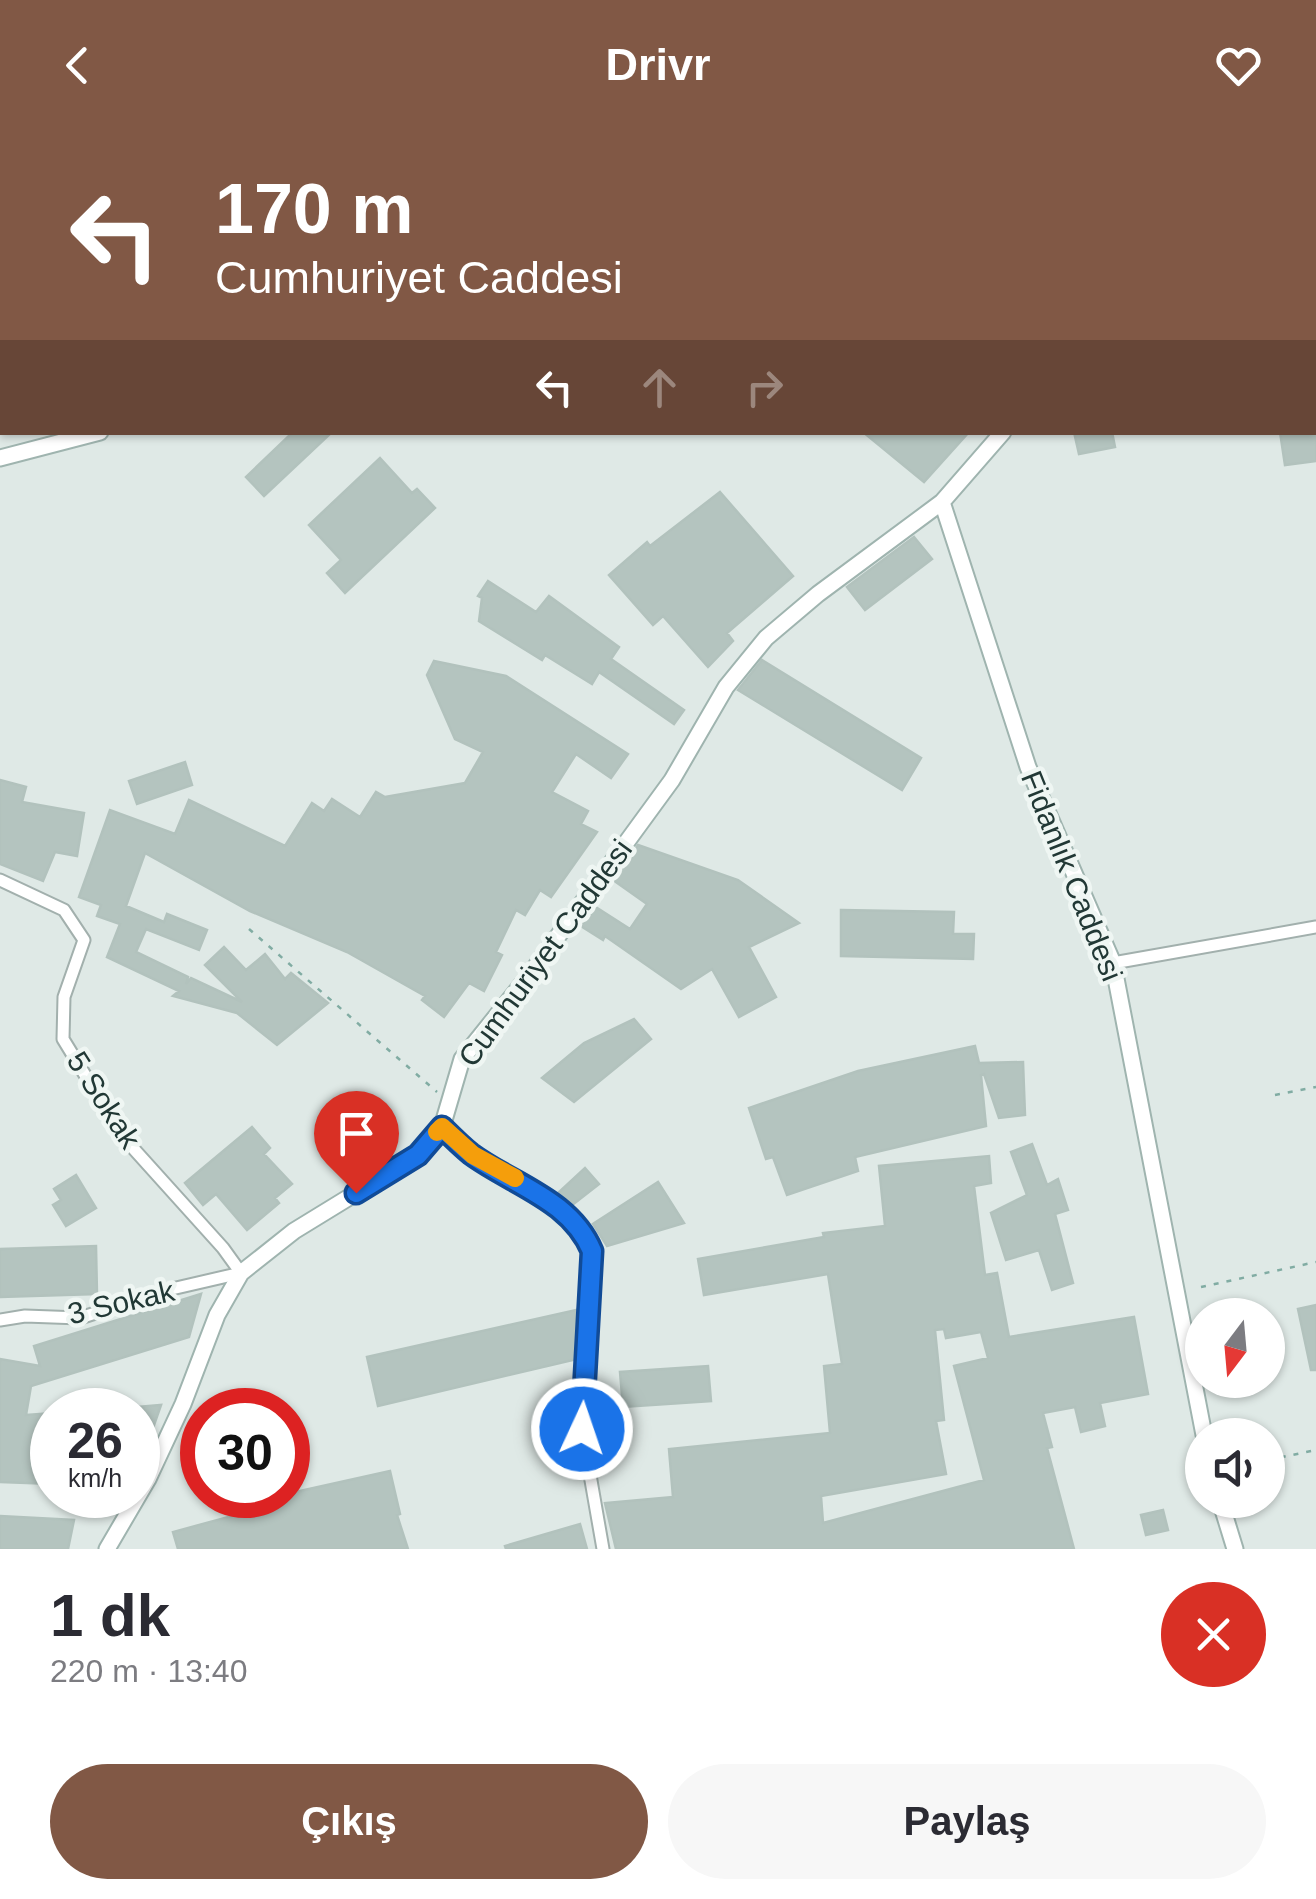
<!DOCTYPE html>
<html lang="tr">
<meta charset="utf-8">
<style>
:root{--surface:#fff;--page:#f7f7f7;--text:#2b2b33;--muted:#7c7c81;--accent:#815845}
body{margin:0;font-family:Arial,sans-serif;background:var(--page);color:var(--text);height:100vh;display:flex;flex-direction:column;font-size:38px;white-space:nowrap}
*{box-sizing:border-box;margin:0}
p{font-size:32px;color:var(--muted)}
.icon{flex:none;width:55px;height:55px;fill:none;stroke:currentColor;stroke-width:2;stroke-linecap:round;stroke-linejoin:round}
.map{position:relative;height:1419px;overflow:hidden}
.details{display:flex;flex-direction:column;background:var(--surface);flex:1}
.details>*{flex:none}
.banner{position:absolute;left:0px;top:0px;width:1318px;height:305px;box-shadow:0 2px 8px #0004;background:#815845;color:#fff;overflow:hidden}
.needle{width:65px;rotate:196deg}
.fabs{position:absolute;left:1185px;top:1168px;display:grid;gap:20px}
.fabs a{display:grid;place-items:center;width:100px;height:100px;border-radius:50%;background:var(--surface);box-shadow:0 2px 8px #0004;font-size:50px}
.speed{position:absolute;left:30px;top:1258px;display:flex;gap:20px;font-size:50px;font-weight:700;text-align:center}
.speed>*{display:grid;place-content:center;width:130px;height:130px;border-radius:50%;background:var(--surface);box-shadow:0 2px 8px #0004;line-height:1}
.speed small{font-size:25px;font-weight:400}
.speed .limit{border:15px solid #d22;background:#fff;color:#111}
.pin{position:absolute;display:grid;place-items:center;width:85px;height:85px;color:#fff;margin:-102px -42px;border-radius:50% 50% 50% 0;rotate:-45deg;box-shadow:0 0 10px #0007}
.pin .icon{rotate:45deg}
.me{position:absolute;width:110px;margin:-55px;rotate:3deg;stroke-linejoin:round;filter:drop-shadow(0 0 8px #0008)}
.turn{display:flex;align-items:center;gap:35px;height:210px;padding:0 50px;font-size:45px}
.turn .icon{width:130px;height:130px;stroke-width:2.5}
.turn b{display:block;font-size:70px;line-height:85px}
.lanes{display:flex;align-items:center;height:95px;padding:0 50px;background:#0003;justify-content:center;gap:50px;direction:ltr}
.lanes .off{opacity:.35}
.round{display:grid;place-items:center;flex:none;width:105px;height:105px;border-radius:52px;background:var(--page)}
.headline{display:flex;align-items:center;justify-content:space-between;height:170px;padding:0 50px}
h1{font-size:60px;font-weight:700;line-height:75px}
.primary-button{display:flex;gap:20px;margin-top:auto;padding:20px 50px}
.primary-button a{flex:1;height:115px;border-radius:60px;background:var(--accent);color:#fff;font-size:40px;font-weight:700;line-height:115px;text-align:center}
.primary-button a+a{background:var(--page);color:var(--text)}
header{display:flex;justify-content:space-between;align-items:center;height:130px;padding:0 50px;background:var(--accent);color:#fff;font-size:45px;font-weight:700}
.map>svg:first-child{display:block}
.building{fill:#b4c4bf;stroke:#b2c2bd;stroke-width:2.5;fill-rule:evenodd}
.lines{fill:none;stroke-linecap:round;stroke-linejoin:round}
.street-casing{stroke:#a2b0ad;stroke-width:15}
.secondary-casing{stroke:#9fb4af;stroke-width:19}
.path{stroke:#81aca3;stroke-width:2.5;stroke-dasharray:5 8;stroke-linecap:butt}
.street{stroke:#fff;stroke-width:11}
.secondary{stroke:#fff;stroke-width:15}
.route-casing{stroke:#114b97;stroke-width:25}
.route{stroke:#1a73e8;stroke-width:18}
.slow{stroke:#f59e0b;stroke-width:18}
.labels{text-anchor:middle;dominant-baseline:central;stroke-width:9;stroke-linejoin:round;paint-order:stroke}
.street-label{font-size:30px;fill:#213835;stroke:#eff6f3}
</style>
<header><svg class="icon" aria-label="back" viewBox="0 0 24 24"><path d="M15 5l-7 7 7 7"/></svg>Drivr<svg class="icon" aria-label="heart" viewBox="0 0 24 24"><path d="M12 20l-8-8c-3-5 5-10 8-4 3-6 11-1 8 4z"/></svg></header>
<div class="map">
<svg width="1316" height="1419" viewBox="0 0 1316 1419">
<rect width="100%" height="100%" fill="#dfe9e6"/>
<path class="building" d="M293,302H332L264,366L246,347Z
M863,302H969L924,352Z
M1074,302H1112L1115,317L1079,324Z
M1280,302H1316V331L1285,335Z
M380,328L412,363L417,359L435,378L345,463L327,443L341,430L309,395Z
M720,362L793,446L727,503L733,511L708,537L663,486L653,495L609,445L647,412L650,416Z
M914,407L932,429L865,480L847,457Z
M488,451L536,482L549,466L619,517L611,529L684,580L674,594L599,542L592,554L545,525L542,530L479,491L482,468L478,466Z
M762,530L921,628L902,660L738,560Z
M434,531L506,546L628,624L611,648L576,624L552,662L588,681L581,694L597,702L551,767L540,760L525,785L516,780L496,822L502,825L484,861L469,853L444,887L422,870L425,866L347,822L250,781L145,723L126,776L164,792L167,784L207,800L199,820L146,799L136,822L188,847L186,854L191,848L242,872L205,835L224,817L246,840L265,824L285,849L291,843L328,873L277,915L237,883L173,866L179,861L107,827L120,794L97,786L101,775L79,767L110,680L175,704L189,670L285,716L312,673L324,681L332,669L360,687L376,662L385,667L465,653L483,622L455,609L427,545Z
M185,632L192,655L137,674L129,651Z
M0,650L26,657L22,672L84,683L77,726L55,722L43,751L0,734Z
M638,715L738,750L799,793L749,817L776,867L739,887L712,839L681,859L605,806L603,810L581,796L594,776L630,799L647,774L613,750Z
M841,780L954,782L953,804H974L973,829L841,826Z
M634,889L651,909L574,972L542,948L584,913Z
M975,916L979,933L1023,932L1025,985L999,988L984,944L981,945L986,996L855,1027L858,1041L787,1065L773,1027L766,1029L749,978L858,941Z
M252,997L270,1018L264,1024L292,1054L275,1068L279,1073L247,1100L216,1064L203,1075L185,1053Z
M1032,1014L1047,1055L1058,1049L1068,1080L1055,1084L1073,1153L1052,1160L1039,1120L1006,1130L991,1083L1027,1065L1011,1022Z
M989,1026L991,1053L974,1056L985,1145L997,1143L1009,1207L1134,1187L1148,1264L1100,1273L1105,1296L1081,1302L1075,1277L1043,1283L1052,1317L1047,1318L1074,1419H616L605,1373L673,1367L669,1319L830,1303L824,1236L842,1234L828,1144L704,1165L698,1129L824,1107L823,1103L885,1096L879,1036ZM944,1199L946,1208L981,1202L988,1228L954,1236L984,1350L823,1393L821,1366L946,1344L936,1291L944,1290L935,1200Z
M585,1038L599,1054L571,1076L556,1065Z
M76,1045L96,1078L66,1096L53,1075L61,1070L54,1059Z
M658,1052L684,1093L607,1116L593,1094Z
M96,1116L97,1164L0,1167V1119Z
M201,1164L189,1207L31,1256L26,1285L52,1283V1354L0,1352V1229L40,1236L34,1216Z
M1316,1175V1240H1311L1298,1179Z
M576,1180L577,1229L378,1276L367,1227Z
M708,1236L711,1271L623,1277L620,1242Z
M161,1275L147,1315L138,1316V1277Z
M390,1341L400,1384L397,1385L408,1419H178L173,1402L284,1372L282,1365Z
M1163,1380L1168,1400L1146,1405L1141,1385Z
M0,1386L74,1390L68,1419H0Z
M580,1394L587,1419H506L505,1416Z"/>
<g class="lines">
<defs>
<path id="street" d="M102,0L103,2
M117,0L118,2
M208,0L210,2
M492,2L493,0
M1257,2V0
M0,750L64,780L84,810L64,867L63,909L123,1007L223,1118L241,1143L163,1161L80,1188L25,1186L0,1190
M1113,833L1316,797
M442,997C451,1006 461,1016 471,1024C512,1055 571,1068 592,1121L582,1299L603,1419"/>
<path id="secondary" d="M664,0L665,2
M1315,89L1316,88
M0,328L100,302
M942,372L1028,637L1113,833L1204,1305
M1220,1370L1235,1419
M107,1419L148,1349L183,1274L217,1185L241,1143L294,1101L418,1025L442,997L462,929L531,843L672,650L726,557L766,508L818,464L942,372L1003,302"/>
</defs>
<use href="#street" class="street-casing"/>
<use href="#secondary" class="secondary-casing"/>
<path class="path" d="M249,799L437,962
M1275,965L1316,957
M1201,1157L1316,1132
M1268,1330L1316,1320"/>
<use href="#street" class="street"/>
<use href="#secondary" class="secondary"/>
</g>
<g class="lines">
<defs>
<path id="route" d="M356,1063L418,1025L442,997C451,1006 461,1016 471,1024C513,1055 570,1069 592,1121L582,1299"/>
</defs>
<use href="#route" class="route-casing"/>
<use href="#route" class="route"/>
<path class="slow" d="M437,1002L442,997L473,1025L515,1048"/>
</g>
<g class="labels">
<g class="street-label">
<text transform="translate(1072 746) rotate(68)">Fidanlık Caddesi</text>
<text transform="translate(545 823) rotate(-54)">Cumhuriyet Caddesi</text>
<text transform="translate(104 970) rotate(57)">5 Sokak</text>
<text transform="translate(121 1172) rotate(-13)">3 Sokak</text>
</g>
</g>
</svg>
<div class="fabs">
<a><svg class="needle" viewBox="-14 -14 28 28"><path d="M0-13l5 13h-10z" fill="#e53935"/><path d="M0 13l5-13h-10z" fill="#7c7c81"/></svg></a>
<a><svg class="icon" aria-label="sound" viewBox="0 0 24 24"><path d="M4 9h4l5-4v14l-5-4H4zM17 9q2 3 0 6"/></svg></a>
</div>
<div class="speed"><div>26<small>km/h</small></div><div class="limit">30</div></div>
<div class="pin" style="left:356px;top:1063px;background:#d93025"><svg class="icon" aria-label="arrive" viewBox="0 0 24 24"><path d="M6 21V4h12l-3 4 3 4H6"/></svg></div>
<svg class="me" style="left:582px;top:1299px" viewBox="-20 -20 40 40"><circle r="17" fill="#1a73e8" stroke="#fff" stroke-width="3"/><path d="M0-11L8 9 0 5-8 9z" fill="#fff"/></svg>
<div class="banner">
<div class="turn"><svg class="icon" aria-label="left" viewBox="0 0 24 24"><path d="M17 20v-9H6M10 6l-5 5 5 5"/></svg><div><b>170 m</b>Cumhuriyet Caddesi</div></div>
<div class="lanes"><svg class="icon" aria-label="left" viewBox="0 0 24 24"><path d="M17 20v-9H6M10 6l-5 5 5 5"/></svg><svg class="icon off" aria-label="ahead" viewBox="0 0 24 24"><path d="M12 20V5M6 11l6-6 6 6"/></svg><svg class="icon off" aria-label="right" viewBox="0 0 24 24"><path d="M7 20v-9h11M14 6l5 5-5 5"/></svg></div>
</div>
</div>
<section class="details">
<div class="headline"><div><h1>1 dk</h1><p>220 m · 13:40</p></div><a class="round" style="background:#d93025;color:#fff"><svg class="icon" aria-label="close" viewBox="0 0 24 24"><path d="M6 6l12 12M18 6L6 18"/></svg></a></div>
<div class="primary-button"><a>Çıkış</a><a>Paylaş</a></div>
</section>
